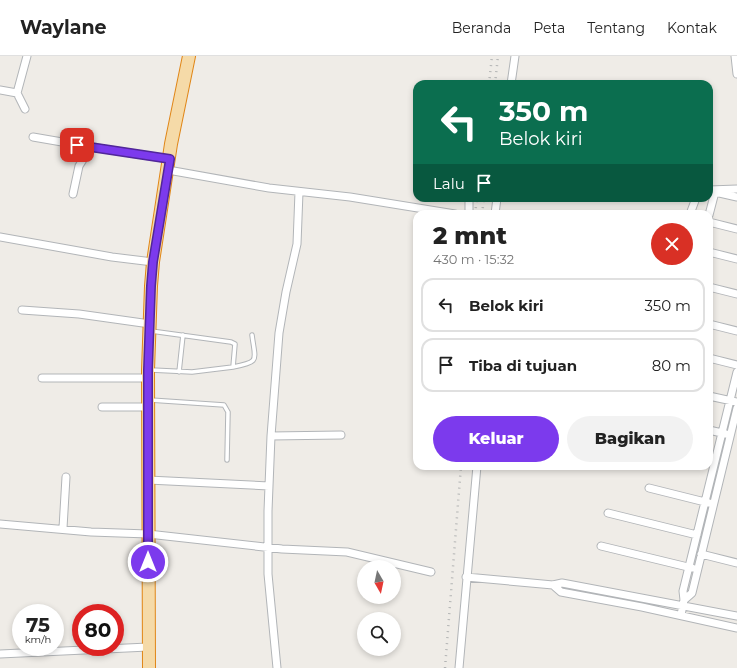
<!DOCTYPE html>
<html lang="id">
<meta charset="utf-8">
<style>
:root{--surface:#fff;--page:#f2f2f2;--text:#222;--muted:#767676;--line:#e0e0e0;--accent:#7c3aed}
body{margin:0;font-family:Montserrat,sans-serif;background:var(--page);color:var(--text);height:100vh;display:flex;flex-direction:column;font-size:15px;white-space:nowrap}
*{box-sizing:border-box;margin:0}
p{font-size:13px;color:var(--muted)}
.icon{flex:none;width:22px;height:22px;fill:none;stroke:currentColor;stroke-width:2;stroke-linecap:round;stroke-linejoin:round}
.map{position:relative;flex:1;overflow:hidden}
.side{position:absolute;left:413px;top:154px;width:300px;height:260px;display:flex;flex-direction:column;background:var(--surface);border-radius:12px;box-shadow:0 2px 6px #0003}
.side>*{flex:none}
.hud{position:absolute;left:413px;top:24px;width:300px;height:122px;border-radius:12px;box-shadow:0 2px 6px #0003;background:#0b6e4f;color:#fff;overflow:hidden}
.needle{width:26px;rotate:171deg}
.fabs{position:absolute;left:357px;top:504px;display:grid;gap:8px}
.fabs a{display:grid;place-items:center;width:44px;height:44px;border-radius:50%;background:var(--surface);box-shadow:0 2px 6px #0003;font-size:20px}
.speed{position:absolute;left:12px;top:548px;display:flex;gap:8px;font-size:20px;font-weight:700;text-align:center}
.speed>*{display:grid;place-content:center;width:52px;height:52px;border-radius:50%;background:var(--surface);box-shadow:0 2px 6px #0003;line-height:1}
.speed small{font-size:10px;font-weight:400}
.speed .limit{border:6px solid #d22;background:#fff;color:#111}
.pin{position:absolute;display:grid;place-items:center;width:34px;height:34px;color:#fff;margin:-17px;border-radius:8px;box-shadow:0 2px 6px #0006}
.me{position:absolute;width:44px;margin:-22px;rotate:0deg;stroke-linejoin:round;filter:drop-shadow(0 0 3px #0008)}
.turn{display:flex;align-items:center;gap:14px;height:84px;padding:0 20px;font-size:18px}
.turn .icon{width:52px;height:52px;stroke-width:2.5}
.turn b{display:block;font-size:28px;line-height:34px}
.then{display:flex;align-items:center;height:38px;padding:0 20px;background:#0003;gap:8px;font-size:15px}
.round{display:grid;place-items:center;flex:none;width:42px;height:42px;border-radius:21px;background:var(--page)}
.overview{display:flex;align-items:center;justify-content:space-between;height:68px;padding:0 20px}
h1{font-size:24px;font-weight:800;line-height:30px}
.cta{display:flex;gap:8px;margin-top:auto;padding:8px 20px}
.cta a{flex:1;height:46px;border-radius:24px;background:var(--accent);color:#fff;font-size:16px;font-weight:800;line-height:46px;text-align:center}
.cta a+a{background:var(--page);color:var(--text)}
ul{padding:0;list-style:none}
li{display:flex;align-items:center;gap:12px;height:54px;margin:0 8px 6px;padding:0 12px;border:2px solid var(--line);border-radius:12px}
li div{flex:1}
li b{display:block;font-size:15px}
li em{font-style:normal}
header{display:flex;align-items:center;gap:24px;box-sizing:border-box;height:56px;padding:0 20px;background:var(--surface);border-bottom:1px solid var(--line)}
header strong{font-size:19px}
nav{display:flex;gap:22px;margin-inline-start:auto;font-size:14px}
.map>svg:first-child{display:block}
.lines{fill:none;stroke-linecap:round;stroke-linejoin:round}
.service-casing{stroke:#b2b5b8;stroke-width:5.5}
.minor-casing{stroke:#b2b5b8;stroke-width:9}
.trunk-casing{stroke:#e08617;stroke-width:14}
.service{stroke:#fff;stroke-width:3.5}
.minor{stroke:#fff;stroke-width:7}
.trunk{stroke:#f5daa8;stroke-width:12}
.rail{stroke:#b3b4b4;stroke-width:2.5;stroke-dasharray:1 5;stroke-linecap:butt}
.route-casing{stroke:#51269a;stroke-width:10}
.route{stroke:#7c3aed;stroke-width:7}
</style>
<header>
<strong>Waylane</strong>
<nav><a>Beranda</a><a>Peta</a><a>Tentang</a><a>Kontak</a></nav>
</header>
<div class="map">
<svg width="737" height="612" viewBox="0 0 737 612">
<rect width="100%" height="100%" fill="#efece7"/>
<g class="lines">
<defs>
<path id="service" d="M151,275L231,286L235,288L233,311L192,316L151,314
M233,311C261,306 255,304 252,279
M179,316L183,279
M150,344L224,349L228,356L227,404"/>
<path id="minor" d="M735,0L737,18
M511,28L515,0
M0,34L17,37L25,53
M17,37L27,0
M33,81L91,91
M168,114L269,132L350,141L455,158
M709,134L737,133
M73,138L79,110L91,91L169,103
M469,158V142
M495,158L497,142
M690,158L696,142
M709,159L715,136L737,141
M709,166L737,173
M0,181L112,201L153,206
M709,196L737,203
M709,231L737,238
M22,254L79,258L150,268
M709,268L737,275
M709,302L737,309
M42,322H148
M709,340L737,346
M102,351H149
M709,374L726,378
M271,380L341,379
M148,424L269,430
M649,432L709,447
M608,457L697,479
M0,468L91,476L148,478L282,493L347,496L431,516
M63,472L66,421
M601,490L692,512
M701,498L737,507
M466,521L553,529L562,527L737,560
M553,529L561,536L642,551L737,572
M684,544L692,537L737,352
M681,559L684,544L683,535L737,316
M0,598L148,591
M277,612L268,518V455L271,380L279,277L286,236L297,188L299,136
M459,612L477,410"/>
<path id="trunk" d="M149,612L148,314L151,230L153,206L171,88L189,0"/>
</defs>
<use href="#service" class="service-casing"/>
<use href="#minor" class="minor-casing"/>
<use href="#trunk" class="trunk-casing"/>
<use href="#service" class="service"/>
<use href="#minor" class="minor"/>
<use href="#trunk" class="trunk"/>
<path class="rail" d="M489,28L492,0
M495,28L498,0
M475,158L477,142
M482,158L484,142
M445,612L461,410"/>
</g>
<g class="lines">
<defs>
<path id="route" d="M77,89L170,103L153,206L151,230L148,314V506"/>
</defs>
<use href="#route" class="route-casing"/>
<use href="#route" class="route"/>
</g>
</svg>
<div class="fabs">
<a><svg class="needle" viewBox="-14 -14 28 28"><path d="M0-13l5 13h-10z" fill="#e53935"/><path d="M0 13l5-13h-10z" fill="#767676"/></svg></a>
<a><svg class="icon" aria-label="search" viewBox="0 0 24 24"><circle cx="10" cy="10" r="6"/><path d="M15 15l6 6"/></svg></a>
</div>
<div class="speed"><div>75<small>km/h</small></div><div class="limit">80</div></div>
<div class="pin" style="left:77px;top:89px;background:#d93025"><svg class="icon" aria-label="arrive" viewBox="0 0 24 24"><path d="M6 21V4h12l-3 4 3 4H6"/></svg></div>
<svg class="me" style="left:148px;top:506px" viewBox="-20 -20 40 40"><circle r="17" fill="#7c3aed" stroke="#fff" stroke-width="3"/><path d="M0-11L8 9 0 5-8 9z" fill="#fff"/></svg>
<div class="hud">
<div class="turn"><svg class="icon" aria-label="left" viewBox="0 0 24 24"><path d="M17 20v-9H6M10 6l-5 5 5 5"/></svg><div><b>350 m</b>Belok kiri</div></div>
<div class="then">Lalu<svg class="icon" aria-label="arrive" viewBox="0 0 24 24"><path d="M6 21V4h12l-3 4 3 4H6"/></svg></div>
</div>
<section class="side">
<div class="overview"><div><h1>2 mnt</h1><p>430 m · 15:32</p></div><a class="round" style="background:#d93025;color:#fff"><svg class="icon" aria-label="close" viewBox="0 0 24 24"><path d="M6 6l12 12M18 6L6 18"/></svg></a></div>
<ul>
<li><svg class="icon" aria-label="left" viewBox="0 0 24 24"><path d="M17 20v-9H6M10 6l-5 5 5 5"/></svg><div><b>Belok kiri</b></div><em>350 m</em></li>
<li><svg class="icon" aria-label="arrive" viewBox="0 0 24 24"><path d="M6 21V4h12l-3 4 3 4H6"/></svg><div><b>Tiba di tujuan</b></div><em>80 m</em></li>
</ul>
<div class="cta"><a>Keluar</a><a>Bagikan</a></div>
</section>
</div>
